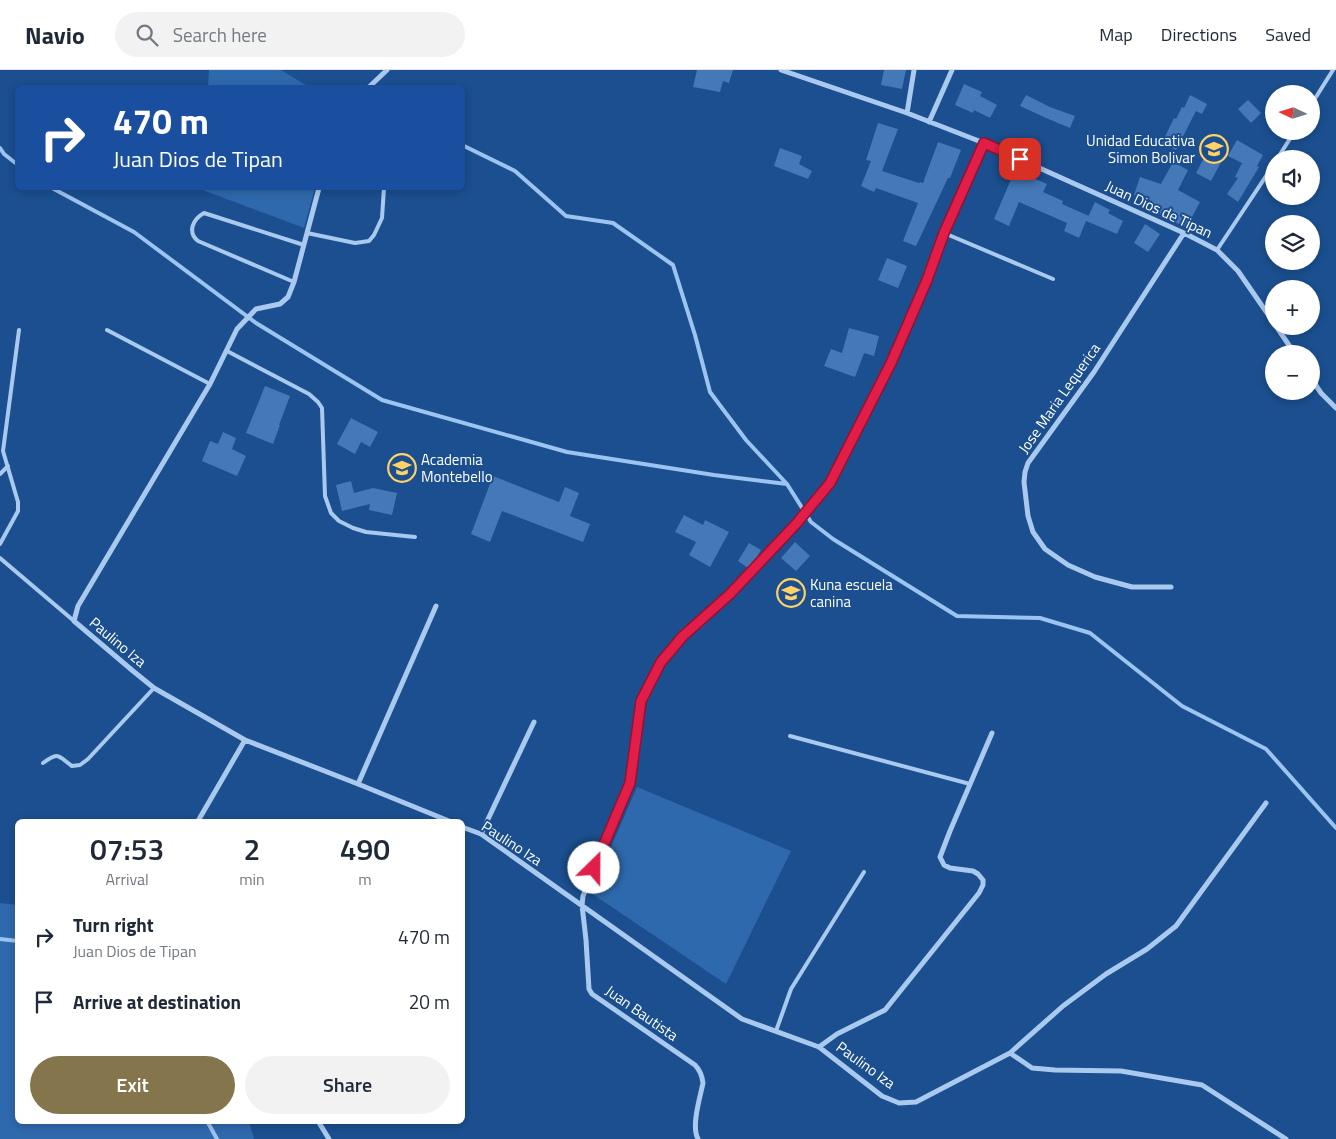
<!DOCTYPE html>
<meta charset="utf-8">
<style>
:root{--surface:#fff;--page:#f2f2f3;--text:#1f2937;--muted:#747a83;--line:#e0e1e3;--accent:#84754c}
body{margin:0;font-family:"Titillium Web",sans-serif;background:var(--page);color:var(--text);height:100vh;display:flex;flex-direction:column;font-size:19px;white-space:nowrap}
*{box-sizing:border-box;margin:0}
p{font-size:16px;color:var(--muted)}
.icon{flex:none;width:28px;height:28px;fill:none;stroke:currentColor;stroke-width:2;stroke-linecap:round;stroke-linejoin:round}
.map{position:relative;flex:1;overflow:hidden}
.sheet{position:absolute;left:15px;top:749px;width:450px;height:305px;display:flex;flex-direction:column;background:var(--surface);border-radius:8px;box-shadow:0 2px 8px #0003}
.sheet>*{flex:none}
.banner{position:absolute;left:15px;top:15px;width:450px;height:105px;border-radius:8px;box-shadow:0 2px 8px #0003;background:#1a4fa0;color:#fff;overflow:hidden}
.needle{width:32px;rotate:274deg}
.controls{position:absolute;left:1265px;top:15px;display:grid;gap:10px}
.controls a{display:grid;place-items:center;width:55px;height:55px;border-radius:50%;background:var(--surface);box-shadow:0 2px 8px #0003;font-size:25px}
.pin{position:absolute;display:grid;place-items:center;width:42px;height:42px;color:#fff;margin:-21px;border-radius:10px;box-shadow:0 2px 8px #0006}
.me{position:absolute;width:55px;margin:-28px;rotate:23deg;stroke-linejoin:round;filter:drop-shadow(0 0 4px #0008)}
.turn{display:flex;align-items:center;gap:18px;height:105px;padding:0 15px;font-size:22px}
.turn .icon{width:65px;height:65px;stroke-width:2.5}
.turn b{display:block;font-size:35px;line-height:42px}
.eta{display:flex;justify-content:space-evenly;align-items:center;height:85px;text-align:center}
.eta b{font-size:30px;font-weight:600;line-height:35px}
.action{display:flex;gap:10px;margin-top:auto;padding:10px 15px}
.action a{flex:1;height:58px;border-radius:30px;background:var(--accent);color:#fff;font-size:20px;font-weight:600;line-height:58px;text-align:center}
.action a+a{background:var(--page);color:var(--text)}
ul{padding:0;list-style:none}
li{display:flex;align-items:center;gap:15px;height:65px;padding:0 15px}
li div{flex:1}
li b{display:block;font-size:19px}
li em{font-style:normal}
header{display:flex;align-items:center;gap:30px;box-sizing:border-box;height:70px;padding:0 25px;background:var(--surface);border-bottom:1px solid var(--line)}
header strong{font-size:24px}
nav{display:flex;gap:28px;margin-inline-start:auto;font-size:18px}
.search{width:350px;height:45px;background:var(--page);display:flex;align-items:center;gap:12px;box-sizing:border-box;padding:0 18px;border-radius:28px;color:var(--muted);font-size:19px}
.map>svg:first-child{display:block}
.green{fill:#2e69ad}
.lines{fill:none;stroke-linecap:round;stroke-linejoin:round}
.stream{stroke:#9cc4f0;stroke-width:4}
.building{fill:#4478b7}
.lane{stroke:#a9c9ee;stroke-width:4}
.street{stroke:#a9c9ee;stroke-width:5}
.route-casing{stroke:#92132f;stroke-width:12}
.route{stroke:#e11d48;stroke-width:9}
.labels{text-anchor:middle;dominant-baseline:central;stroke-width:4;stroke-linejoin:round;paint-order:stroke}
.poi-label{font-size:15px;fill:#fff;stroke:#1b4f8f;text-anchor:start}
.street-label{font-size:15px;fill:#fff;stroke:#1b4f8f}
</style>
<header>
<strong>Navio</strong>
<div class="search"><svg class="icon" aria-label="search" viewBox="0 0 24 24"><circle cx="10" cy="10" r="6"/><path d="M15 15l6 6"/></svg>Search here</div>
<nav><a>Map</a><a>Directions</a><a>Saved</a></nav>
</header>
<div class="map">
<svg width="1336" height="1069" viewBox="0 0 1336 1069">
<rect width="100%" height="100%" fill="#1b4f8f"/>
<path class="green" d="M209,0H281L309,17H208Z
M200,118H315L304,158L200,119Z
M637,717L791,781L726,914L591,823Z
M0,833L17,835L18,1051H249L254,1069H0Z"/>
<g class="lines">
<path class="stream" d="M462,75L515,101L566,146L613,153L673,195L695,265L710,322L746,370L787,414
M0,78L4,84L18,95
M52,118L134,162L256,253L382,330L567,382L714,405L787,414L811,452L833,469L957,546L1040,548L1090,563L1182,636L1266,679L1336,758
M0,869L18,871
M207,1051L217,1069"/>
</g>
<path class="building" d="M697,0H733L729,13L723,11L720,22L693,17Z
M884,0H906L902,19L881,15Z
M964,14L982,22L980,26L997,35L990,48L974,40L973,43L955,35Z
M1026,25L1050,37L1075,46L1070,58L1046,48L1020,36Z
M1190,25L1207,34L1202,44L1196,41L1176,80L1162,73L1174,48L1176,49L1182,37L1184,38Z
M1248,30L1261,43L1251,53L1238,39Z
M878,53L898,59L882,101L919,113L920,112L923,113L938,72L961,80L950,108H948L916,176L903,171L918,133L876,118L874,122L861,116L871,91L866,90Z
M1214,69L1229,77L1211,111L1196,103Z
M1237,70L1263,85L1257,96L1259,97L1238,132L1227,124L1238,108L1235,107L1242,93L1228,86Z
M780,78L802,86L799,94L812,101L808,109L774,96Z
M1173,92L1188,100L1178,120L1200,132L1186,158L1149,138L1152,131L1134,125L1140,107L1161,114Z
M1015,100L1047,114L1043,122L1063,131L1062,134L1089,146L1087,149L1095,132L1110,140L1108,143L1123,151L1117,164L1086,151L1079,168L1064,161L1067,153L1019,132L1009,156L994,149Z
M1145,154L1160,164L1148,182L1134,173Z
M887,188L907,196L898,218L878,210Z
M849,258L879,266L874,286L864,283L855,307L824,296L831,279L842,283Z
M265,316L290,326L279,355H280L273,374L246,363Z
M351,348L378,362L370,377L361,372L355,384L337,374Z
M223,362L236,368L232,379L246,386L237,406L202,391L210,371L218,374Z
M493,406L559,432L565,417L579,423L570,446L590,454L583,472L502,441L490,472L471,464Z
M351,411L354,423L373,418L397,423L392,445L369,440L370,434L342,441L336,415Z
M684,445L703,455L705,450L729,462L710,497L689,485L696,472L675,462Z
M795,472L810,486L796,501L781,488Z
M749,473L761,480L754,492L748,498L738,491Z"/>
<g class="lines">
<path class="lane" d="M1311,35L1333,0
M1277,89L1295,61
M307,163L355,173L369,171L374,165L382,148L384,118
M944,163L1053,209
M1217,180L1274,94
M294,212L198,171C187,162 193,149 204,143L304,175
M107,260L210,314
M227,281L309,324L318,332L322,338L325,426L331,443L339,451L353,458L366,462L415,467
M0,404L8,396
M0,474L18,441V432L3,381L19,260
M0,488L74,551
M790,666L970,714
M43,693C59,681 58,686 72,696L80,695L88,689L154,618
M776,961L791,919L864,802"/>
<path class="street" d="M781,0L907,43L984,73L1184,163L1217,180L1238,201L1274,253
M368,18L387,0
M907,43L914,0
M929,52L952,0
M319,118L294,212L288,227L280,234L256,239L237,259L210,314L78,536L74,551L133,601L154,618L245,670L358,714L449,751
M1276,256L1295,284
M1311,308L1321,323L1336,338
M1171,517H1132L1095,507L1068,495L1045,479L1033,462L1028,446L1024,412L1025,402L1028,393L1094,302L1184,163
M358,714L436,536
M198,751L245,670
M462,757L481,764L742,949L819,977L882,1026L899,1033L916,1032L1010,983L1032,998L1055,1000L1121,1001L1202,1015L1286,1069
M481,764L534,652
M819,977L837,964L885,940L979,823L983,815V810L978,804L973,801L950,798L944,795L940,787L950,761L992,663
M1010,983L1063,936L1106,904L1147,879L1176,856L1266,733
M318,1051L329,1069
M698,1069C691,1056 700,1028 703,1013C702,1005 700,1000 695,995L592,924L589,919L586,870L582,835L583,826L630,713L641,631L661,592L683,566L730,523L796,454L830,413L891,293L927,210L944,163L984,73"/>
</g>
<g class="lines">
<defs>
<path id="route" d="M594,798L630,713L641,631L661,592L683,566L730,524L796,454L830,413L891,293L927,210L944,163L984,73L1020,89"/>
</defs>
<use href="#route" class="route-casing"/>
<use href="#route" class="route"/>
</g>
<defs>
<symbol id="school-ring" viewBox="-11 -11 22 22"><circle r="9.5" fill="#1b4f8f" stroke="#ffd166" stroke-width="1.5"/><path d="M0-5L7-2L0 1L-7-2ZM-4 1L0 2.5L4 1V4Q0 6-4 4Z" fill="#ffd166"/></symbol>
</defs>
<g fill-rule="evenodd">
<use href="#school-ring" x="1198" y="63" width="32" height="32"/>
<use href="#school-ring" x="386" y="382" width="32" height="32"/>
<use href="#school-ring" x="775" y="507" width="32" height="32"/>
</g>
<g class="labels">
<g class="poi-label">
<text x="1195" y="70" text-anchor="end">Unidad Educativa<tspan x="1195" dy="17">Simon Bolivar</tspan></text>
<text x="421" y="389">Academia<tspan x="421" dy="17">Montebello</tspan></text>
<text x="810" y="514">Kuna escuela<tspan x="810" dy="17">canina</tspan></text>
</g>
<g class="street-label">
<text transform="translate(1159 139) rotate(25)">Juan Dios de Tipan</text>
<text transform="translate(1059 328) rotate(-55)">Jose Maria Lequerica</text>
<text transform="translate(118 572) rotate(40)">Paulino Iza</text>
<text transform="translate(512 773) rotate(33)">Paulino Iza</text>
<text transform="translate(642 943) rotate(35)">Juan Bautista</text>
<text transform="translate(866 995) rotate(36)">Paulino Iza</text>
</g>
</g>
</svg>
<div class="controls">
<a><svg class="needle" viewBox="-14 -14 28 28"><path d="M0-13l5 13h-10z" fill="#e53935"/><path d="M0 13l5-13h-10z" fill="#747a83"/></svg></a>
<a><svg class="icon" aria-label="sound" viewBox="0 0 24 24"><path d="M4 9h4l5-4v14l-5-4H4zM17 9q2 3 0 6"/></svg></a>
<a><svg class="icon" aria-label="layers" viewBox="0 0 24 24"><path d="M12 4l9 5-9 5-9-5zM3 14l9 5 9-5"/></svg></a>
<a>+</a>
<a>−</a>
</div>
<div class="pin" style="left:1020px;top:89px;background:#d93025"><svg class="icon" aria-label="arrive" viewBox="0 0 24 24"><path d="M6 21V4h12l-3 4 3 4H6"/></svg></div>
<svg class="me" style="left:594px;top:798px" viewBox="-20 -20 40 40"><circle r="19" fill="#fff"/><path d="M0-13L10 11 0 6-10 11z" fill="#e11d48"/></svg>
<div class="banner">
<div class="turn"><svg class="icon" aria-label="right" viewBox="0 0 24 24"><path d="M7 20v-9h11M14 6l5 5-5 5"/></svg><div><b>470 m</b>Juan Dios de Tipan</div></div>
</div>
<section class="sheet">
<div class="eta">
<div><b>07:53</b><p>Arrival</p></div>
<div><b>2</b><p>min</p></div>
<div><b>490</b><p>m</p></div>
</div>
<ul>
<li><svg class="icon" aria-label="right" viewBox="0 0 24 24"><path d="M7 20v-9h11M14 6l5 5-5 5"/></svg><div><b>Turn right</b><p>Juan Dios de Tipan</p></div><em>470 m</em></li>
<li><svg class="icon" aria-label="arrive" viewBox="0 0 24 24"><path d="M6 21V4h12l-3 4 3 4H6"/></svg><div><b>Arrive at destination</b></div><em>20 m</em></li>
</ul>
<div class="action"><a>Exit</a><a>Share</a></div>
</section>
</div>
